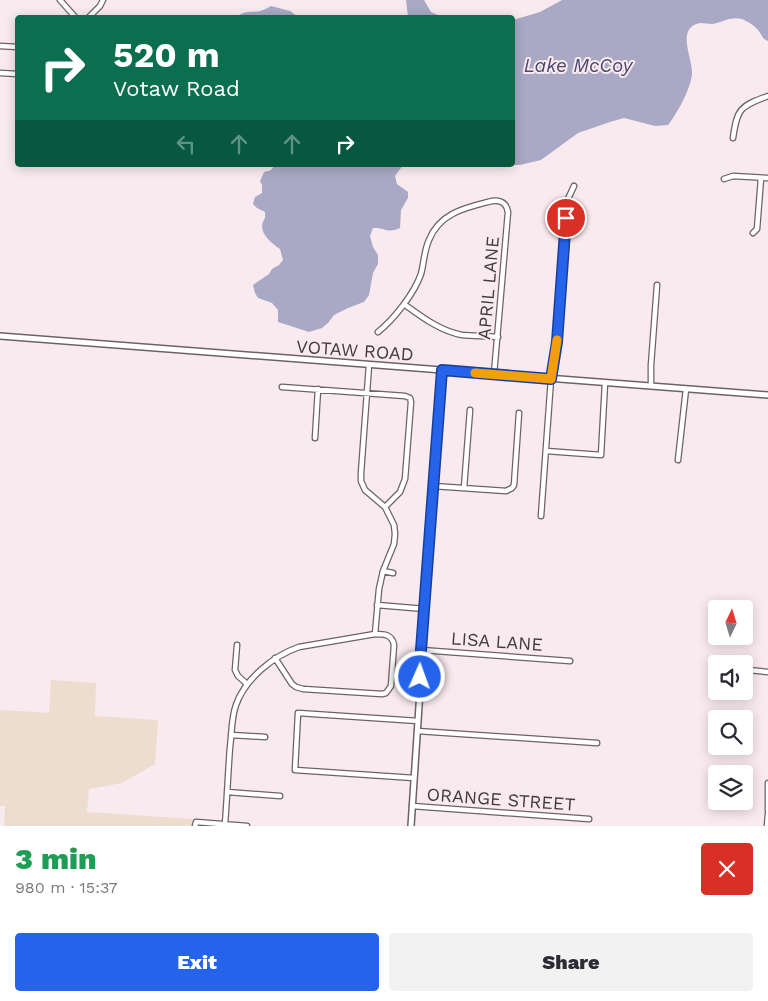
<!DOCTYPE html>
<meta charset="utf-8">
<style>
:root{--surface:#fff;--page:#f2f2f3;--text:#2b2b33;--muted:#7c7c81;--accent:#2563eb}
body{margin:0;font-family:"Work Sans",sans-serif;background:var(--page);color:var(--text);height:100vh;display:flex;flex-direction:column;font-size:19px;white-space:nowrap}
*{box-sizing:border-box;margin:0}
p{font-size:16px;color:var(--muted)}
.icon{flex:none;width:28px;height:28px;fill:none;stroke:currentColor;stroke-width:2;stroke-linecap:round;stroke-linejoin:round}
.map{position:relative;height:826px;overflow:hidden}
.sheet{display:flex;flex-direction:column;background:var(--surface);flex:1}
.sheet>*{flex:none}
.banner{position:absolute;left:15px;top:15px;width:500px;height:152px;border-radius:5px;box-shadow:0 2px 12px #0003;background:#0b6e4f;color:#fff;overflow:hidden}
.needle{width:32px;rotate:4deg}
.fabs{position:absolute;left:708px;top:600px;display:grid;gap:10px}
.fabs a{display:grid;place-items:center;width:45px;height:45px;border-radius:5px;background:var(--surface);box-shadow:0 2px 12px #0003;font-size:25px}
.pin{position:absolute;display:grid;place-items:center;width:42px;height:42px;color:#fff;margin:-21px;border:2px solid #fff;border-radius:50%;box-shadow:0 1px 5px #0007}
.me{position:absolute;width:55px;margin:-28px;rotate:2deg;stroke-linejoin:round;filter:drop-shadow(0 0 4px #0008)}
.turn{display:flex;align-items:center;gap:18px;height:105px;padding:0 15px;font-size:22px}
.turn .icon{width:65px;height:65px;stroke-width:2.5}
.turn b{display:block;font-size:35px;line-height:42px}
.lanes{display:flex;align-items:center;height:48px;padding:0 15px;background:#0003;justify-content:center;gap:25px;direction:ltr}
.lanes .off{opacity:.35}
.round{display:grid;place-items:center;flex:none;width:52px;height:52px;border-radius:5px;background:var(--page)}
.head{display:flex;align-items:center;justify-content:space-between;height:85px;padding:0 15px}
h1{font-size:30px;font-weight:800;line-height:38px;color:#1e9e55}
.action{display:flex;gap:10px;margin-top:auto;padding:10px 15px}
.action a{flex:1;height:58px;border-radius:5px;background:var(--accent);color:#fff;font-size:20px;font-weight:800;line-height:58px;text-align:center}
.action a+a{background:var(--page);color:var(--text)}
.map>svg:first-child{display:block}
.green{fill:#ecddcf}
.water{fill:#aaa9c5}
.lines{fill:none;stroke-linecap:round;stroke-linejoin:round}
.minor-casing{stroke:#6e6266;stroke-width:7}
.tertiary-casing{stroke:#6e6266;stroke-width:8}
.minor{stroke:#fff;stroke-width:4.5}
.tertiary{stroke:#fff;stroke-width:5}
.route-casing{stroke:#184099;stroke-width:12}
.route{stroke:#2563eb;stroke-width:9}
.slow{stroke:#f59e0b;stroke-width:9}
.labels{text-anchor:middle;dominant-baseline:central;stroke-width:4;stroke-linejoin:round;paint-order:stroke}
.street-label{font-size:18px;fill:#403a3c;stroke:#f9eaef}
.water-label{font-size:19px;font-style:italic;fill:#4a4772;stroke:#f9eaef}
</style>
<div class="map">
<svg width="768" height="826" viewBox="0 0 768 826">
<rect width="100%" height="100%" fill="#f9eaef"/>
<path class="green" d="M51,680L96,683L95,716L158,720L155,764L122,783L89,789L87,812L194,819V826H4L5,806H0V711L1,710L49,713Z"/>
<path class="water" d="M406,0H424L431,12L442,17H408Z
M562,0H768V41C762,39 762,35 758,30C755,26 747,21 742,19C730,16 722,23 712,24C708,24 704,23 700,23C675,28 693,58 692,74C691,88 677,114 668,125L655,126L624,118L610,122L578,133L541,160L520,165H513V20L540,12Z
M271,6L290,11L298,17H236C246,10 249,13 260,11C264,10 267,8 271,6Z
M274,165H403L395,176L397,184L408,192V198L401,210L400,228C386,234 385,227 373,228L370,236L373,247L378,255V264L373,273L369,295L364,302L348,308L334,315L328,323L322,328L309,332L278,322V310L272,303L258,298L255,293L253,285L269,274L272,269L279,265L283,260L280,249C270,242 256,231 265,218V212L257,208L253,204L255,197L262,193V185L260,181L264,172C269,171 273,170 274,165Z"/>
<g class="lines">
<defs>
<path id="minor" d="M60,0L76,18
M88,18L100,6L103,0
M0,46L18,47
M0,73L18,74
M733,138C737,109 740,106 768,96
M724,179L733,176L768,178
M753,233L757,229L761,178
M404,304C422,317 440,331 462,335C474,336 486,336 498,337
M378,332C394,319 414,294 421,274C424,263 424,251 429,240C439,214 464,208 488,202C498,199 506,201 508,212L494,374
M369,365L361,473V481L365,490L385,507L394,525L395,534L394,544L383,571L379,589L375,634
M651,386V365L657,285
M282,387L405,396L410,398L411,402L405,479L400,492L385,507
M315,438L318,389
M546,451L601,455L605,383
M678,460L686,389
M433,486L506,491L512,488L514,485L519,413
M464,488L470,410
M541,516L551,379L557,342L567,201L574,186
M383,571L393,573
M377,605L425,609
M237,645L235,670L238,676L247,684
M421,650L570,661
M748,670L768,672
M417,731L597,743
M231,735L265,737
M414,778L295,770L298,713L418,721
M768,783V811
M227,792L280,796
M412,806L589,819
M225,824C227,799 228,773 230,747C232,733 231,719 236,705C245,679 273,656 299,647L375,634C384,634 392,634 394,645L391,686L386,693L382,694L303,689L296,687L292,684L275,658
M195,826L196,822L247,826
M767,826L768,814"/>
<path id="tertiary" d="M0,336L768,395
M411,826L420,691L421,650L442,370"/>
</defs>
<use href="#minor" class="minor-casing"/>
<use href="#tertiary" class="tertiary-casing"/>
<use href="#minor" class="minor"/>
<use href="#tertiary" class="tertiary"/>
</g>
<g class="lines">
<defs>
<path id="route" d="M420,677L421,650L442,370L551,379L557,342L566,218"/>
</defs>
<use href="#route" class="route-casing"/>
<use href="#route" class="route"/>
<path class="slow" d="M475,373L551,379L557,340"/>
</g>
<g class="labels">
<g class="street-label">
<text transform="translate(488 288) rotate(-85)">APRIL LANE</text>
<text transform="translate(355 350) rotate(4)">VOTAW ROAD</text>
<text transform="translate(497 641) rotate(4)">LISA LANE</text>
<text transform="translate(501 799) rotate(4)">ORANGE STREET</text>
</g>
<g class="water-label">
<text x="578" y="65">Lake McCoy</text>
</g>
</g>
</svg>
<div class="fabs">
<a><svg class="needle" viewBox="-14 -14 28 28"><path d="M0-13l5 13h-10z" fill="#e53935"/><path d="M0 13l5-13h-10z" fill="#7c7c81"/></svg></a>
<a><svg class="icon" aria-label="sound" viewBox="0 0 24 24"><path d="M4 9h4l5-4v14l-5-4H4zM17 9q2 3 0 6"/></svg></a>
<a><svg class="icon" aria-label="search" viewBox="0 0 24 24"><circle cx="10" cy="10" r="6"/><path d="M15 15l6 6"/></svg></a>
<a><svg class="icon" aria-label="layers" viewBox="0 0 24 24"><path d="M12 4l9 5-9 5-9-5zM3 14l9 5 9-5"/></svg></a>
</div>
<div class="pin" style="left:566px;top:218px;background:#d93025"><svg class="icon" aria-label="arrive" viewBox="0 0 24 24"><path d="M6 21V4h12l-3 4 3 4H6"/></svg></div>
<svg class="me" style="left:420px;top:677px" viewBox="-20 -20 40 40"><circle r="17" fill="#2563eb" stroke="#fff" stroke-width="3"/><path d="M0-11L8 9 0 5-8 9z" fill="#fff"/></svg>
<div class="banner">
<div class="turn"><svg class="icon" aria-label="right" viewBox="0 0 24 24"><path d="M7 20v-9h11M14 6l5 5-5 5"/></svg><div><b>520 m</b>Votaw Road</div></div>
<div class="lanes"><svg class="icon off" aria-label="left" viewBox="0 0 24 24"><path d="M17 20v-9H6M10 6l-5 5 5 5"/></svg><svg class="icon off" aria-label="ahead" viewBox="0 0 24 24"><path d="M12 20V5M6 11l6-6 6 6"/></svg><svg class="icon off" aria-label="ahead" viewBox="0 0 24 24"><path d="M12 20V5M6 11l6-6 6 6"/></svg><svg class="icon" aria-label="right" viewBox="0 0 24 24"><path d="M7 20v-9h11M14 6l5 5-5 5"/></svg></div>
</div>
</div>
<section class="sheet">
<div class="head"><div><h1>3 min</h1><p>980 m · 15:37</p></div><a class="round" style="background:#d93025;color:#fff"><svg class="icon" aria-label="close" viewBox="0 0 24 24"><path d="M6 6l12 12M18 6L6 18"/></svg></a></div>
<div class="action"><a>Exit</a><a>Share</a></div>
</section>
